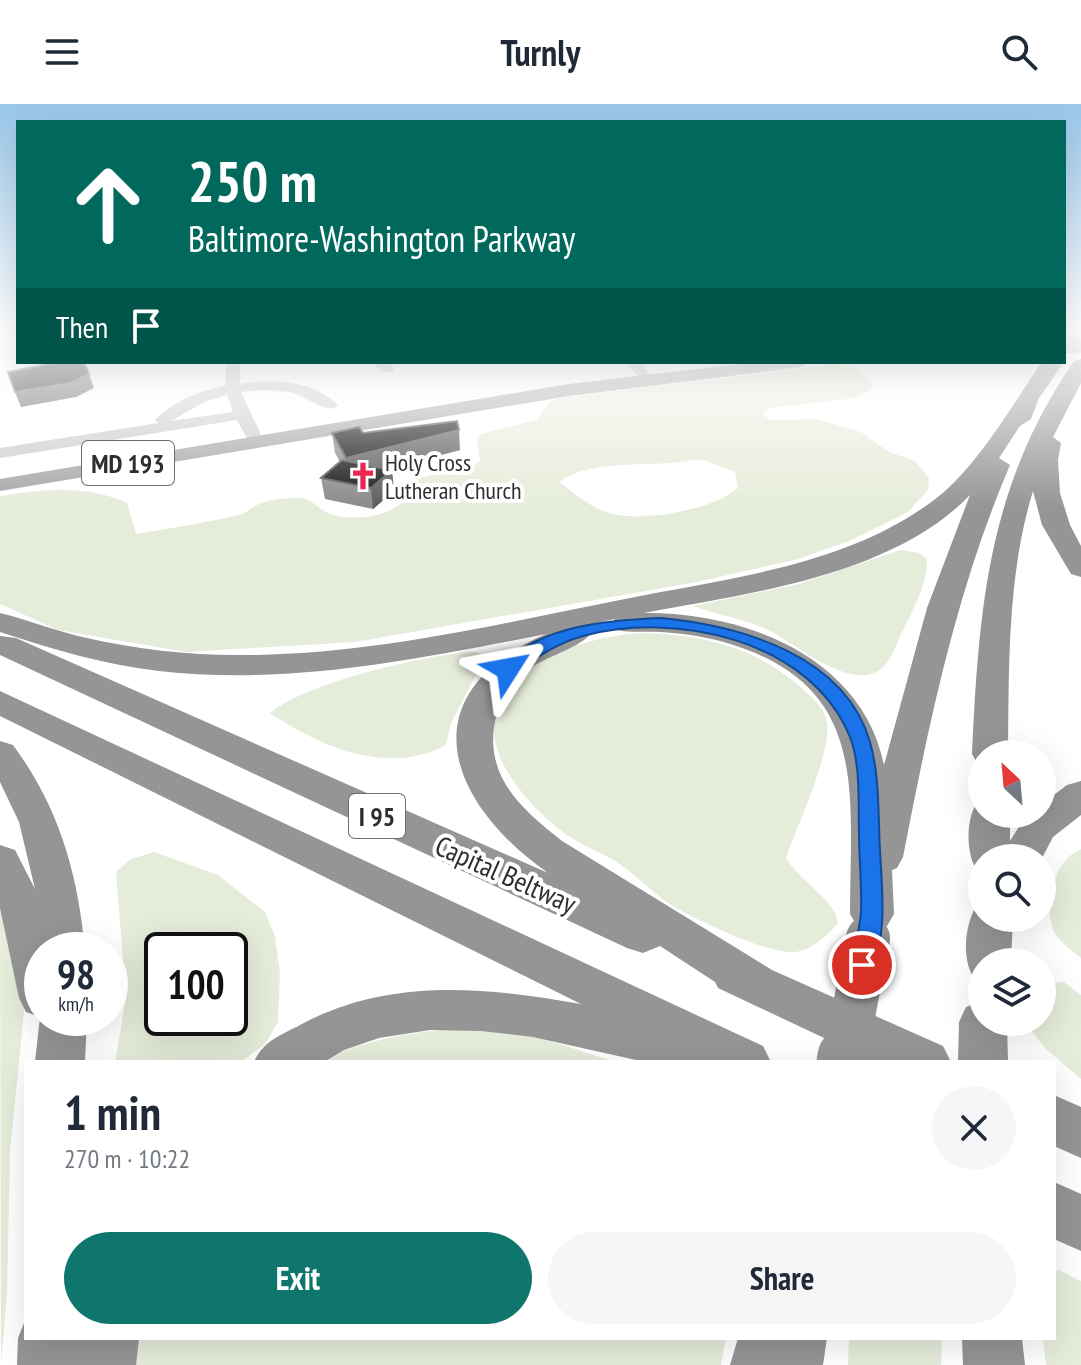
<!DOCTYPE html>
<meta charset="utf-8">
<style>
:root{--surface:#fff;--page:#f6f6f7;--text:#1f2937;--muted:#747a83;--accent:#0f766e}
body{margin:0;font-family:"PT Sans Narrow",sans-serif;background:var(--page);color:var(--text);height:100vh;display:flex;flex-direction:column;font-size:30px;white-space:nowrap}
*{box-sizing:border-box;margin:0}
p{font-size:26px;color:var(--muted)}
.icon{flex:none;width:44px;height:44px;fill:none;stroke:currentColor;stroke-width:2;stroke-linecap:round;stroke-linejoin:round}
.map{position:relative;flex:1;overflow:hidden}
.side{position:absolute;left:24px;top:956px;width:1032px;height:280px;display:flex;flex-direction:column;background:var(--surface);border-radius:0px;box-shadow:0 8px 32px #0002}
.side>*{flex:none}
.guide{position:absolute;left:16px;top:16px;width:1050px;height:244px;border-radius:0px;box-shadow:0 8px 32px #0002;background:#00695c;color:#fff;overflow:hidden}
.needle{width:52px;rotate:334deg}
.controls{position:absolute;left:968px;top:636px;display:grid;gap:16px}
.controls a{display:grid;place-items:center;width:88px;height:88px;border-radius:50%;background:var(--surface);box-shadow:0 8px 32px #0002;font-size:40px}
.speed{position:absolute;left:24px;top:828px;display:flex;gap:16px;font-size:40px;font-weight:700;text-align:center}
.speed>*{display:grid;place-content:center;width:104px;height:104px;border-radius:50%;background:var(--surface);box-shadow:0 8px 32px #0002;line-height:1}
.speed small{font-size:20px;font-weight:400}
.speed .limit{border:4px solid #111;border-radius:12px;background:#fff;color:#111}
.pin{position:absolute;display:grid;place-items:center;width:68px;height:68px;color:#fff;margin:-34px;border:4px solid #fff;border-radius:50%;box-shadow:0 2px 8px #0007}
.me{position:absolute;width:88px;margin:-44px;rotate:56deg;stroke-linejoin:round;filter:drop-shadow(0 0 6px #0008)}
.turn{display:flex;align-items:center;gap:28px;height:168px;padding:0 40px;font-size:36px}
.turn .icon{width:104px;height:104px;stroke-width:2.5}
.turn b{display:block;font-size:56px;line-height:68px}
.then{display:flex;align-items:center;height:76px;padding:0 40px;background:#0003;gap:16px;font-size:30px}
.round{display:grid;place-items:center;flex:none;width:84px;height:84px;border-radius:42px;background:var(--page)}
.head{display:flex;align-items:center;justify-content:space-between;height:136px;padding:0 40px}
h1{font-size:48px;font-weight:700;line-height:60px}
.cta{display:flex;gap:16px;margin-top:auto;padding:16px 40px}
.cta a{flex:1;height:92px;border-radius:48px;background:var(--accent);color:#fff;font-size:32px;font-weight:700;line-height:92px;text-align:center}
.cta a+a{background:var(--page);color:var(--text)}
header{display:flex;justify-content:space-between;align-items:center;height:104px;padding:0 40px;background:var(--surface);font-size:36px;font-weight:700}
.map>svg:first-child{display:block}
.green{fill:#e6ecda;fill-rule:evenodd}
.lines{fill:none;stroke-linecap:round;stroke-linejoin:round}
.minor{fill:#cbcbcb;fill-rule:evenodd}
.major{fill:#a6a6a6;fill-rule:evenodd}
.highway{fill:#959595;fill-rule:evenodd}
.major-bridge{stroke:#a6a6a6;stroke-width:19}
.highway-bridge-far1{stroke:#959595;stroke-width:44}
.highway-bridge{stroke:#959595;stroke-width:55}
.wall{fill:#8a8a8a}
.shaded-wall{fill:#5b5b5b}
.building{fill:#151515;stroke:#5b5b5b;stroke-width:2}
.route{fill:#1a73e8;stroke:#114b97;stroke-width:2}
.labels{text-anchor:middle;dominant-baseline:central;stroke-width:8;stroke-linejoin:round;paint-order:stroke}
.far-poi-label{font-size:24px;fill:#2e2e2e;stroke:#fff;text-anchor:start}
.shield{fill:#fff;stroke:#6d6d6d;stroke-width:2}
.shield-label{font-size:26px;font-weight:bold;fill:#2e2e2e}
.street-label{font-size:28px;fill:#2e2e2e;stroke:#fff}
</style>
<header><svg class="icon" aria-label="menu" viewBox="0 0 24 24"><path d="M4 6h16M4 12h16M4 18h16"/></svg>Turnly<svg class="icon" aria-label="search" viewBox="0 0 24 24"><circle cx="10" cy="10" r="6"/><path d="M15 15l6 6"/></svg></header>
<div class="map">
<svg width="1081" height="1261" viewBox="0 0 1081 1261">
<rect width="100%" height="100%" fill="#fff"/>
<path class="green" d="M838,260L857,266L872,278V284L854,294L770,304L761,310L771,316L816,315L861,328L889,348L915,357L929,374L928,386L908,408L849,437L798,455L697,478L355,538L186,548L58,526L0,500V392C43,385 86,380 127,399L136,430C170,424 205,419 239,411C248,409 253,402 261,399C272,395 286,394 298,394C313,394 317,405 330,410C353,418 396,413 408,391L405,380L408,376L474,362L480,357L477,338L481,330L536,316L550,298L559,294ZM691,356H704L735,368L738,384C714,406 637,420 606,408C589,402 574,389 559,378C594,353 649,365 691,356Z
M900,446L919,449L927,455C927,481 915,501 904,524C898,535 893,553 884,562C856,591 799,543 774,529C748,515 720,512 693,502L799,480Z
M638,529C703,530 759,543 807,589C816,597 826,607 827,619C831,650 797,722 786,754C801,779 835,795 838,819C827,832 811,847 794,848C766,850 689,813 665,797C649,785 635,770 618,759C605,750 589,745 575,736C553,723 529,699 514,678C447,582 559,536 638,529Z
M465,548H478L484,555L451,619L446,641C389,672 320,643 270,609C311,577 413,555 465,548Z
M1081,745V854C1073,847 1059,838 1054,828C1043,803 1054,755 1081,745Z
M154,748L218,771L265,808L275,832L280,869L278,918L265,940L241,958H115L126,894L116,768L131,755ZM230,846V914H162V846Z
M0,793L18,844L24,907L10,1047L7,1189L1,1261Z
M1064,878L1081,891V975L1045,944L1026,920L1042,918V888L1053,879Z
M486,922L523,928L615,958H318C372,932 426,926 486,922Z
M1059,1166L1081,1177V1261H1046L1043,1234H1054V1168Z
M137,1234H726L721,1261H135Z
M849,1234H942L941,1261H848Z"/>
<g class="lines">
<path class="minor" d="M226,258H240V280C271,274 314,277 338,301L335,304C321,307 308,293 294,289C277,285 258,286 241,288L264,337L256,342L250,340L237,316L0,354V344L158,319L155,316C173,297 200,287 225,282ZM227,291L233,308L171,317L204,298Z
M373,258H388L394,265L392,268H382Z
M626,258H640L654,275L647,279L642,278Z"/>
<path class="major" d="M757,258H810L801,263L569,292L0,387V375L569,280Z"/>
<path class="highway" d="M1081,255V279L1053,333L1061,339L1058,356L1060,389L1070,421L1081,442V473L1071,470L1042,421L1033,387C1007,471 1009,563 1008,650H982V660L977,659L972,650C979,503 988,382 1074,257Z
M1042,258H1064L1039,294L1031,315L1020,322L999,354L1010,361C956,487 929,619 903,753L897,764L892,766L894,810L887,822L872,827L857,822L850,810C850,685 871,578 720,537C701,532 680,529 660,528C645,527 631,529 617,526L612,519L615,515L581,522L590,530C581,543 548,552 532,563C511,579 498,597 494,623C487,676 524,707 562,737L772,866L943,942L951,958H875L718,884L715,878L660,842L643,849L627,844L0,551V532L16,534L548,769C446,697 408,590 546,530C419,555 289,582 159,567C105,561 52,545 0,528V509C29,516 58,528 87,534C136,545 187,551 237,551C366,552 494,521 620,496C725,474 840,464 930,399C975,367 1010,304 1042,258ZM970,391L927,504L884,661C862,553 745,508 644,509C750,489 892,472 970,391Z
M0,587L763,942L771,958H645L533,933L481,927L430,926L379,934L344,946L324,958H254C264,936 280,932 300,921C388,873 487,883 581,900L0,612Z
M0,637L13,641C59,703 78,770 85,846H42V914H87L85,958H35L40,913L26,908L19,894L0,804V741L15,746L35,785L19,718L0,678Z
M1081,677V711L1053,733L1042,754H982V767L976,765C966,748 966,717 976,700L982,698V710H1010V737L1025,713L1042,710V700L1067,681Z
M982,800V814H1013L1011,858H982V875L972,871C962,851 965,822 976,802Z
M982,897V918H1007L1008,958H958L959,918L966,903Z
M1054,991L1081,1003V1054L1054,1042Z
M1054,1078L1081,1090V1147L1054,1135Z
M26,1214V1234H78V1238L79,1234H139L136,1261H17L18,1234Z
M738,1234H827L823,1261H730Z
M962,1234H1022L1025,1261H963Z"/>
<path class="major-bridge" d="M1064,240L1081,239"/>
<path class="highway-bridge-far1" d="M845,954L868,834"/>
<path class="highway-bridge" d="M844,958L845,952"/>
</g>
<path class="wall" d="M332,329H363L460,346L388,365L392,366L394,387L373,405L325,395L321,374L340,358L335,349Z"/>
<path class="shaded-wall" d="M89,270L94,284L76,293L21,303L15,288Z
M459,326L460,346L348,375L346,354Z
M392,366L394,387L373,405L371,384Z"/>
<path class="building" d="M61,258H84L89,270L71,279L15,288L8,268Z
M457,317L459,326L346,354L332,329L359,323L363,329Z
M342,356L392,366L371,384L321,374Z"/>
<linearGradient id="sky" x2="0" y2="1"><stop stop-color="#9ac7ea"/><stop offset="0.56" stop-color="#fff"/><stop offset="1" stop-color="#fff" stop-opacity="0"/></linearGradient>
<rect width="1081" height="405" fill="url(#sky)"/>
<path class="route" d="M662,514C741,522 845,551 870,638C880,673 878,712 880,747C882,786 888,832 870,868L862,871L854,868L851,861C854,844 860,825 861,808C862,782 859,755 859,729C858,698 861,662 850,633C810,535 675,507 583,532C557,539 536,554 514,569L508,571L499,565C537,521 609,516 662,514Z"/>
<defs>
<symbol id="church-bare" viewBox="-9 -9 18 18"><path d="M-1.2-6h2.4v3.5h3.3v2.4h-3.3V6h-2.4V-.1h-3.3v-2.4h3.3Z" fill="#ed2753" stroke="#fff" stroke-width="2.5" paint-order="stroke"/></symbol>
</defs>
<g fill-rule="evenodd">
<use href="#church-bare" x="343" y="352" width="40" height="40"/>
</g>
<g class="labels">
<g class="far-poi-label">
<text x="385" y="358">Holy Cross<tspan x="385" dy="28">Lutheran Church</tspan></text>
</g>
<g class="shield">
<rect x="82" y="337" width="92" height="44" rx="6"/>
<rect x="349" y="690" width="56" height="44" rx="6"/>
</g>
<g class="shield-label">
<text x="128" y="359">MD 193</text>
<text x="377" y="712">I 95</text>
</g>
<g class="street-label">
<text transform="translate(506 770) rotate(24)">Capital Beltway</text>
</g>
</g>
</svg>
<div class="controls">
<a><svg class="needle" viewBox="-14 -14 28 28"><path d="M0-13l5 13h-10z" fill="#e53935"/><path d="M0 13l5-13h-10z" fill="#747a83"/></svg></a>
<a><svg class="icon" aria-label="search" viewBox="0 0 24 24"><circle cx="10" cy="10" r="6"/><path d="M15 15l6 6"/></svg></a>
<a><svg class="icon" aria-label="layers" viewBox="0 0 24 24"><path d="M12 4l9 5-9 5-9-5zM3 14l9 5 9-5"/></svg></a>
</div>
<div class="speed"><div>98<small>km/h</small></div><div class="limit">100</div></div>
<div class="pin" style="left:862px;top:861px;background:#d93025"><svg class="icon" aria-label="arrive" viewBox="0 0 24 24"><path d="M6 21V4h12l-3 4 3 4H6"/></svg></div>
<svg class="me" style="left:508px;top:565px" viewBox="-20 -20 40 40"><path d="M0-17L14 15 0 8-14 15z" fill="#1a73e8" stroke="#fff" stroke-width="4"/></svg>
<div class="guide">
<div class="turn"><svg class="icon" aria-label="ahead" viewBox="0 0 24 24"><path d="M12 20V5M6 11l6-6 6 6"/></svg><div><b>250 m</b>Baltimore-Washington Parkway</div></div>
<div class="then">Then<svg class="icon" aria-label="arrive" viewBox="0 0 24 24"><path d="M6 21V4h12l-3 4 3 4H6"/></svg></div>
</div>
<section class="side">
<div class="head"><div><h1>1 min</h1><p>270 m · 10:22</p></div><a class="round"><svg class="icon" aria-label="close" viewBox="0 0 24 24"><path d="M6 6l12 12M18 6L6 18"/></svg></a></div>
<div class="cta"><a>Exit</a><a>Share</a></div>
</section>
</div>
